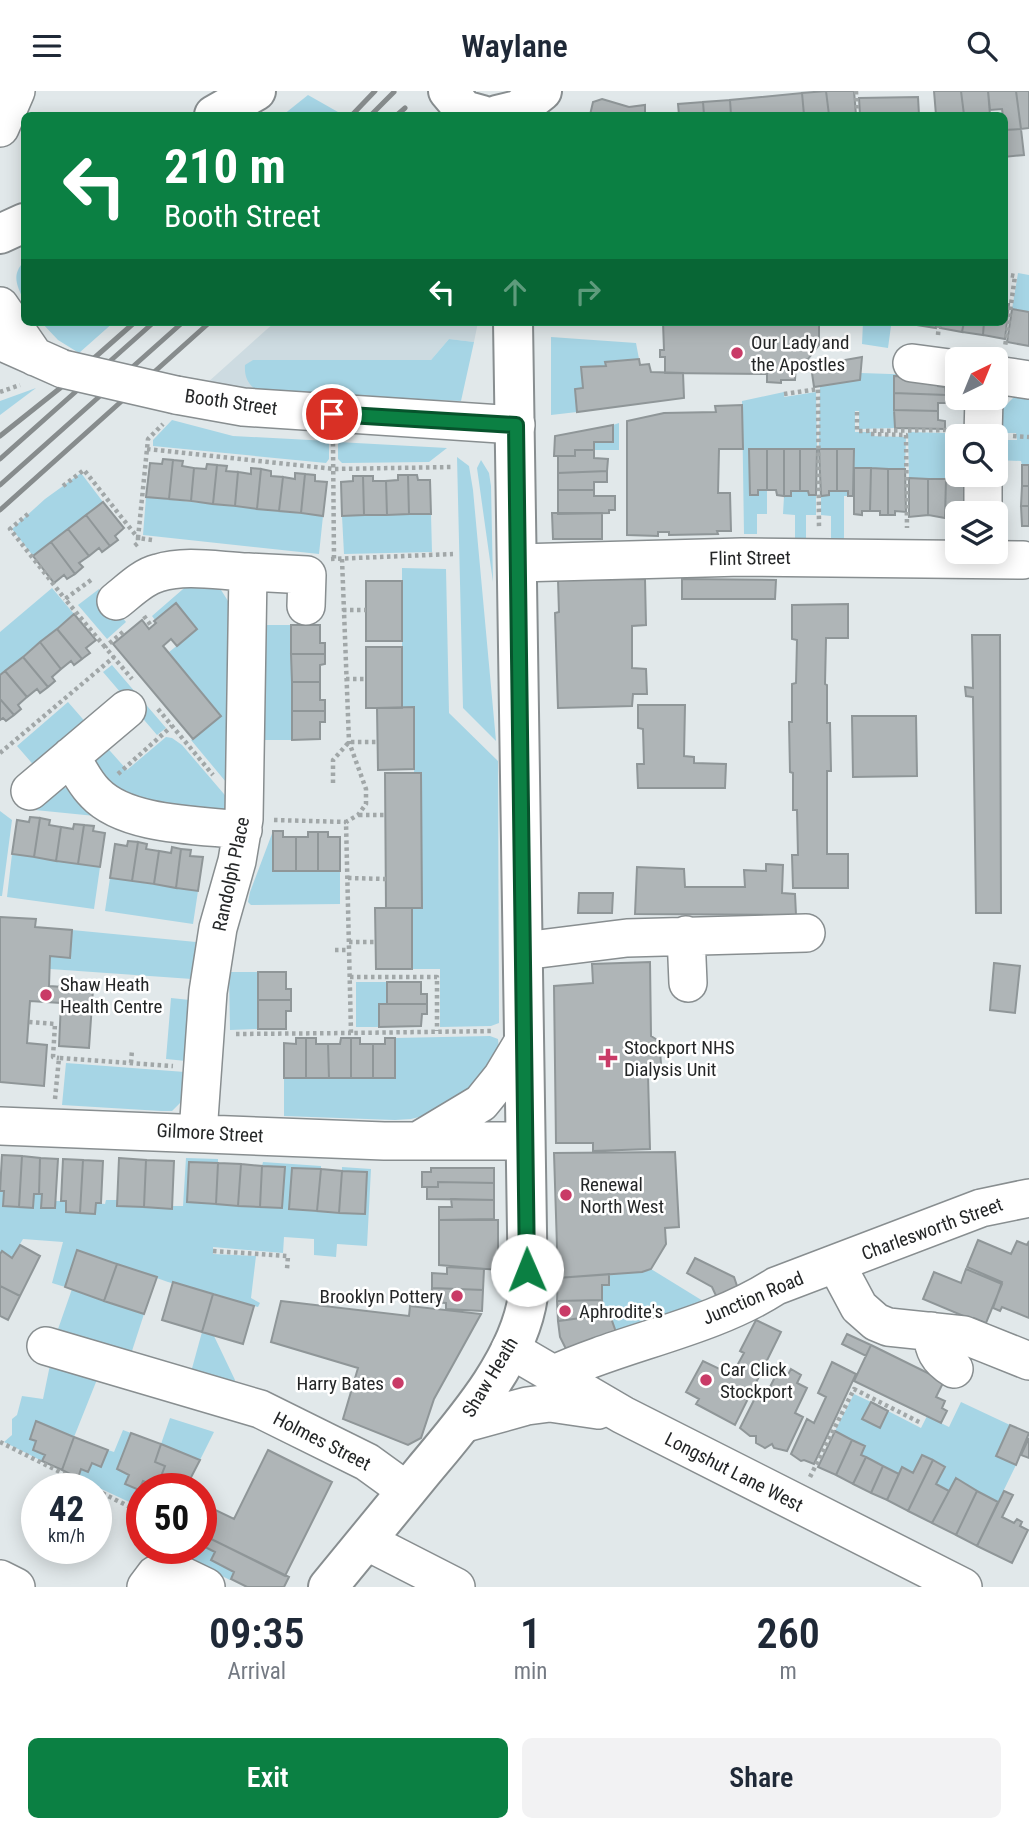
<!DOCTYPE html>
<style>
:root{--surface:#fff;--page:#f2f2f3;--text:#1f2937;--muted:#747a83;--accent:#0b8043}
body{margin:0;font-family:"Roboto Condensed",sans-serif;background:var(--page);color:var(--text);height:100vh;display:flex;flex-direction:column;font-size:26px;white-space:nowrap}
*{box-sizing:border-box;margin:0}
p{font-size:23px;color:var(--muted)}
.icon{flex:none;width:38px;height:38px;fill:none;stroke:currentColor;stroke-width:2;stroke-linecap:round;stroke-linejoin:round}
.map{position:relative;height:1496px;overflow:hidden}
.panel{display:flex;flex-direction:column;background:var(--surface);flex:1}
.panel>*{flex:none}
.hud{position:absolute;left:21px;top:21px;width:987px;height:214px;border-radius:10px;box-shadow:0 4px 18px #0003;background:#0b8043;color:#fff;overflow:hidden}
.needle{width:46px;rotate:43deg}
.buttons{position:absolute;left:945px;top:256px;display:grid;gap:14px}
.buttons a{display:grid;place-items:center;width:63px;height:63px;border-radius:10px;background:var(--surface);box-shadow:0 4px 18px #0003;font-size:35px}
.speed{position:absolute;left:21px;top:1382px;display:flex;gap:14px;font-size:35px;font-weight:700;text-align:center}
.speed>*{display:grid;place-content:center;width:91px;height:91px;border-radius:50%;background:var(--surface);box-shadow:0 4px 18px #0003;line-height:1}
.speed small{font-size:18px;font-weight:400}
.speed .limit{border:10px solid #d22;background:#fff;color:#111}
.pin{position:absolute;display:grid;place-items:center;width:60px;height:60px;color:#fff;margin:-30px;border:4px solid #fff;border-radius:50%;box-shadow:0 2px 7px #0007}
.me{position:absolute;width:77px;margin:-38px;rotate:359deg;stroke-linejoin:round;filter:drop-shadow(0 0 5px #0008)}
.turn{display:flex;align-items:center;gap:24px;height:147px;padding:0 28px;font-size:32px}
.turn .icon{width:91px;height:91px;stroke-width:2.5}
.turn b{display:block;font-size:49px;line-height:60px}
.lanes{display:flex;align-items:center;height:66px;padding:0 28px;background:#0003;justify-content:center;gap:35px;direction:ltr}
.lanes .off{opacity:.35}
.eta{display:flex;justify-content:space-evenly;align-items:center;height:119px;text-align:center}
.eta b{font-size:42px;font-weight:600;line-height:49px}
.primary-button{display:flex;gap:14px;margin-top:auto;padding:14px 28px}
.primary-button a{flex:1;height:80px;border-radius:10px;background:var(--accent);color:#fff;font-size:28px;font-weight:600;line-height:80px;text-align:center}
.primary-button a+a{background:var(--page);color:var(--text)}
header{display:flex;justify-content:space-between;align-items:center;height:91px;padding:0 28px;background:var(--surface);font-size:32px;font-weight:600}
.map>svg:first-child{display:block}
.built{fill:#cddbe1}
.green{fill:#a6d5e5}
.building{fill:#afb5b7;stroke:#8f9698;stroke-width:2}
.lines{fill:none;stroke-linecap:round;stroke-linejoin:round}
.minor-casing{stroke:#888e90;stroke-width:40}
.major-casing{stroke:#888e90;stroke-width:42}
.path{stroke:#a1a7a8;stroke-width:4.5;stroke-dasharray:3.5 3.5;stroke-linecap:butt}
.minor{stroke:#fff;stroke-width:37}
.major{stroke:#fff;stroke-width:38}
.rail{stroke:#878c8d;stroke-width:5}
.minor-bridge-casing{stroke:#888e90;stroke-width:40;stroke-linecap:butt}
.minor-bridge{stroke:#fff;stroke-width:37}
.route-casing{stroke:#07532c;stroke-width:18}
.route{stroke:#0b8043;stroke-width:12}
.poi-dot{fill:#c93b67;stroke:#fff;stroke-width:2.5}
.labels{text-anchor:middle;dominant-baseline:central;stroke-width:5;stroke-linejoin:round;paint-order:stroke}
.poi-label{font-size:19px;fill:#242627;stroke:#fff;text-anchor:start}
.street-label{font-size:19px;fill:#242627;stroke:#fff}
</style>
<header><svg class="icon" aria-label="menu" viewBox="0 0 24 24"><path d="M4 6h16M4 12h16M4 18h16"/></svg>Waylane<svg class="icon" aria-label="search" viewBox="0 0 24 24"><circle cx="10" cy="10" r="6"/><path d="M15 15l6 6"/></svg></header>
<div class="map">
<svg width="1029" height="1496" viewBox="0 0 1029 1496">
<rect width="100%" height="100%" fill="#e1e8ea"/>
<path class="built" d="M275,231H478L474,251L449,248L431,269H253L261,303L207,292Z"/>
<path class="green" d="M308,4L338,21L334,24H283Z
M24,170V210C17,194 11,185 24,170Z
M1018,182L1029,184V221L1012,218Z
M41,231H114L79,262L58,249Z
M863,231L891,235L888,257L862,253Z
M551,246L636,252L639,268L606,271V275L581,276L583,297L575,298L577,321L551,324Z
M449,248L474,251L461,310L261,303C250,295 244,289 245,274L253,269H431Z
M861,282L949,285L957,293V304H946L894,319L895,337L859,338V320H855V341H871V345L906,346L905,378L854,377V358H819L820,295L860,289Z
M36,297L0,324V310Z
M784,301V306L816,301L817,358H749L750,404H757L758,399H767V423H757V443H744L742,310Z
M1016,304L1029,306V374H1022L1021,370L997,369V349H1017L1016,342H998L999,321Z
M172,329L233,345L329,350V368L326,372L153,355V349Z
M619,332V359H594V351H613V334Z
M908,341L945,342L946,346H957V383H965V388L909,387Z
M338,351L447,357L429,371L342,372L338,368Z
M457,366L469,375L473,399L496,650L463,617Z
M481,369L489,382L491,395L493,491L477,377Z
M81,382L103,411L33,465L12,438L45,408Z
M791,400H808L809,404H816V424H806V448L795,447V424L783,423L784,405H791Z
M829,400H848V405H844V448H831V425L821,424V405L829,404Z
M146,406L323,425L319,463L143,444Z
M431,423L432,461L344,463L342,425Z
M402,477L446,478L449,622L498,670L499,932L491,935L440,936V878H412V817H422L421,682H414V617H402Z
M216,491L228,510L232,524L236,703L191,649L220,625L168,562L197,538L176,512L155,529L152,525L190,492Z
M52,497L74,523L0,584V541Z
M99,498L126,531L107,548L78,514Z
M263,534H291L292,649H264Z
M112,574L166,637L157,644L103,581Z
M68,611L88,634L37,678L17,655Z
M166,646L172,647L182,654L230,710L228,724L149,716L109,695L96,675V666L103,652L127,679Z
M63,697H70L81,706L95,725L35,719L55,701Z
M0,720L12,729L2,805H0Z
M273,740L274,780H340V813L251,814L248,811L250,801Z
M12,763L100,776L94,818L7,806Z
M110,787L198,800L193,833L105,820Z
M72,839L196,851L192,888L50,878V865L70,866Z
M229,881H258V938L230,939Z
M356,891H387V913L379,914V936H356Z
M171,907L190,909L186,970L166,968Z
M490,945L498,948L499,960L487,987L435,1022L411,1028L395,1029L284,1025V987H395V947Z
M66,972L185,981L182,1010L172,1020H161L62,1014Z
M186,1067L218,1068V1072L189,1071L187,1111L281,1117L262,1075L263,1071L321,1075V1078L292,1077L289,1118L364,1123L367,1082L342,1080V1076L371,1078L367,1155L337,1153L336,1166L314,1164V1148L284,1146L283,1162L213,1156V1163L256,1165L251,1207L260,1212L258,1216L168,1191L78,1159L65,1196L52,1192L63,1151L23,1148L12,1167L2,1161L0,1163V1100H4V1115L33,1117L34,1103H42V1117H54L55,1110H66V1121L96,1112L105,1113L106,1109H117V1115L171,1117L172,1115H183Z
M651,1178L703,1210L704,1214L617,1244L604,1224L602,1194H609V1183L642,1181Z
M72,1198L144,1223L131,1263L57,1241Z
M202,1241L214,1245L235,1289L233,1293L191,1281Z
M51,1269L100,1281L74,1346L36,1331L30,1348L36,1350L45,1364L42,1370L4,1351L12,1344V1328L17,1324L22,1305L43,1308Z
M854,1303L871,1311L863,1328L880,1337L888,1320L921,1337L927,1325L949,1336L961,1311L1010,1334L997,1365L1016,1374L998,1411L965,1394V1392L956,1387L949,1400L936,1393L945,1376L922,1364L913,1382L903,1376L899,1383L861,1364L865,1355L835,1340Z
M170,1327L214,1341L200,1369L161,1353Z
M123,1339L131,1342L117,1378L129,1384L125,1393L139,1399L143,1390L157,1395L156,1398H142V1417L78,1387L81,1378L88,1381L92,1372L101,1376L108,1359L114,1361Z
M203,1444L207,1446L203,1455L215,1461L211,1469L234,1481L230,1489L190,1469L196,1458H201Z"/>
<path class="building" d="M826,0L829,24H804L802,2Z
M826,0H854L856,24H829Z
M934,0H961L964,24H936Z
M961,0H988L990,24H964Z
M988,0H1016L1021,38L1005,39L1002,18L990,19Z
M1016,0H1029V37L1021,38Z
M802,2L804,24H731L730,9Z
M918,6L919,24H860L859,7Z
M602,8L629,16L645,14V24H590L593,11Z
M730,9L731,24H704L703,11Z
M703,11L704,24H679L678,13Z
M1021,38L1024,64L1004,66V39Z
M1004,213H1009L1005,248L983,244L984,231H1004Z
M1012,218L1029,221V255L1007,251Z
M663,231H819V254L808,268L796,273L795,289H781V292L767,291V283L665,282V266H660V259H664Z
M916,231H937L936,237L916,234Z
M941,231H964L962,241L940,237Z
M964,231H984L983,244L962,241Z
M862,266L860,289L814,296L811,275Z
M639,268L640,274L649,273L651,281L683,282L684,307L577,321L575,298L583,297L581,276L606,275L605,271Z
M894,285L937,286L938,295L945,296L946,304L894,302Z
M894,302L946,304V312H938V320L894,319Z
M742,314L743,358H719L718,402H730L731,440H717L718,443L669,444V441H658V445L627,444V330L664,322L716,321L715,315Z
M894,319L938,320V329L945,330V338L895,337Z
M613,334V351H594V359H575V365H554L555,345Z
M749,358H767V399H758V404H750Z
M767,358H784V405L777,404L776,399H767Z
M784,358H800V400H791V405H784Z
M800,358H817L816,404H809L808,400H800Z
M819,358H837V400H829V404L821,405Z
M837,358H854L853,405H848V400H837Z
M575,359H594V367L608,368L607,380L558,382V365H575Z
M163,368L173,369L169,408L146,406L150,372L162,373Z
M173,369L183,370L182,375L194,377L191,410L169,408Z
M207,373L217,374L213,413L191,410L194,377L206,378Z
M217,374L227,375L226,380L238,381L235,415L213,413Z
M1022,374H1029V395H1022Z
M251,377L261,378L257,418L235,415L238,381L251,383Z
M854,377H871L870,420H862V424L854,423Z
M871,377L888,378V424H880V420H870Z
M261,378L271,380V385L283,386L279,420L257,418Z
M888,378H905L906,421L895,420V424H888Z
M607,380V391H594V399H558V382Z
M295,382L305,383L301,422L279,420L283,386L295,388Z
M305,383L315,384V390L327,391L323,425L301,422Z
M398,384H408L409,423L387,424L386,390L398,389Z
M408,384H417L418,389H430L431,423H409Z
M353,385H363L364,424L342,425L341,391L353,390Z
M363,385H373V390H386L387,424H364Z
M909,387L928,388V424L909,426Z
M928,388H946L945,427L928,424Z
M946,388H965V422H957V427L945,426Z
M1022,395H1029V415H1021Z
M558,399H594V405H615V419H609V422L558,423Z
M103,411L124,437L115,445L118,449L110,455L86,424Z
M1021,415H1029V435H1022Z
M552,422H602V448H553Z
M86,424L110,455L102,461L99,457L89,465L68,438Z
M68,438L89,465L79,472L83,476L75,483L51,451Z
M51,451L75,483L67,488L64,484L54,492L33,465Z
M645,488L646,534L632,535V577L646,578L647,603H633L632,615L558,617L555,522L559,521L558,489Z
M682,488L776,489L775,508H682Z
M366,490H402V550H366Z
M176,512L197,538L177,555L171,548L163,555L221,625L193,648L113,553L142,529L149,538L156,532L154,530Z
M848,513V547H826L825,593L827,594V632H830L831,680H827V763H848V797H793L792,764H798L797,719H793V682L790,681L789,631H792V593L796,592L797,549L792,548V514Z
M74,523L96,549L86,557L90,562L82,568L57,538Z
M291,534H320V552H325V563H291Z
M57,538L82,568L74,574L71,570L61,578L40,551Z
M972,544H1000L1001,822H976L973,606L966,605L965,596L973,597Z
M40,551L61,578L52,586L55,590L48,596L23,566Z
M366,556H402V617H366Z
M291,563H325V573L320,574V591H292Z
M23,566L48,596L40,602L37,598L27,606L5,580Z
M5,580L27,606L18,614L21,618L14,624L0,608V584Z
M292,591H320V609H325V620H292Z
M0,608L14,624L6,630L3,627L0,629Z
M638,614H685L684,665L694,666V672L726,673L725,697H638L637,673H644L643,638L638,637Z
M414,616V678L378,679L377,617Z
M292,620H325V631H320V648L292,649Z
M852,625H916L917,685L853,686Z
M385,682H421L422,817H386Z
M30,726L40,727L34,766L12,763L17,729L29,731Z
M40,727L50,729L49,734L61,736L56,770L34,766Z
M74,733L84,734L78,773L56,770L61,736L73,738Z
M84,734L94,735L93,740L105,742L100,776L78,773Z
M273,740H283V746H296V780H273Z
M308,741H318V780H296V746H308Z
M318,741H328V746H340V780H318Z
M128,750L138,751L132,790L110,787L115,753L127,755Z
M138,751L147,753L146,758L159,760L154,793L132,790Z
M172,756L181,758L176,797L154,793L159,760L171,762Z
M181,758L191,759L190,765L203,766L198,800L176,797Z
M766,773L783,774L782,802L795,803L796,824L635,823L637,776L684,778L685,796H745L744,779L766,780Z
M579,802H613L612,822H578Z
M375,817H412V878H376Z
M0,826L36,828L35,836L72,839L70,867L50,865L49,895L93,898L89,957L59,955L61,912L30,910L27,952L47,954L44,995L0,991Z
M650,871L651,945L659,950L662,983L648,984L650,1058L593,1060V1052H556L554,895L593,892L592,873Z
M994,872L1020,875L1015,922L990,919Z
M258,881H286V898H291V909H258Z
M387,891H421V903H427V913H387Z
M258,909H291V920H286V938H258Z
M379,913H427V923H422L421,935L379,936Z
M296,947H306V987H284V952L296,953Z
M306,947H316V953H328L329,987H306Z
M341,947H351V987H329L328,953H340Z
M351,947H360V953H373V987H351Z
M385,947H395V987H373V953H385Z
M675,1061L679,1136L665,1137L666,1153L651,1178L642,1181L558,1187L554,1062Z
M2,1064L22,1065L19,1116L3,1115L4,1100H0Z
M22,1065L40,1067L39,1103H34L33,1117L19,1116Z
M40,1067L58,1068L55,1117H41L42,1103H39Z
M119,1067L146,1069L144,1116L117,1115Z
M63,1068L83,1069L80,1122L66,1121V1110H61Z
M83,1069L103,1070L101,1112H96L95,1123L80,1122Z
M146,1069L174,1070L172,1118L144,1116Z
M189,1071L218,1072L216,1113L187,1111Z
M218,1072L241,1073L238,1115L216,1113Z
M241,1073L262,1075L260,1116L238,1115Z
M262,1075L285,1076L282,1117L260,1116Z
M292,1077L321,1078L317,1120L289,1118Z
M431,1077H494V1092L438,1091V1096H422V1081H431Z
M321,1078L342,1080L339,1122L317,1120Z
M342,1080L367,1081L365,1123L339,1122Z
M438,1091L494,1092V1109L427,1108V1096H438Z
M451,1108L494,1109V1128L439,1129V1116H452Z
M439,1129H498V1179L439,1174Z
M978,1149L1011,1163L1017,1150L1027,1154L1029,1150V1227L1002,1216L1000,1220L993,1217L1002,1191L967,1176Z
M20,1154L40,1165L20,1205L0,1195V1163L2,1160L12,1167Z
M77,1159L117,1173L104,1210L65,1196Z
M695,1167L734,1186L739,1201L718,1209L712,1196L687,1182Z
M117,1173L157,1186L144,1223L104,1210Z
M447,1176L484,1178L483,1199L432,1197V1182L447,1183Z
M966,1178L1002,1193L986,1232L974,1227L973,1229L923,1208L934,1181L961,1192Z
M609,1183V1194H602V1209L557,1210L558,1187Z
M173,1191L213,1203L202,1241L162,1229Z
M0,1195L20,1205L8,1229L0,1225Z
M432,1197L483,1199L482,1220L446,1218V1212L431,1211Z
M213,1203L254,1215L243,1253L202,1241Z
M602,1209L604,1224L558,1230L557,1210Z
M281,1210L409,1225L410,1215L481,1223L434,1308L421,1347L408,1354L343,1328L358,1277L271,1251Z
M604,1224L606,1228L611,1227L617,1244L568,1262L560,1246L558,1230Z
M756,1229L781,1241L735,1334L696,1313L699,1308L686,1301L703,1270L732,1284L744,1262L740,1260Z
M847,1243L871,1254L866,1265L842,1253Z
M871,1254L944,1290L936,1306L945,1310L942,1317L947,1320L941,1332L854,1290Z
M832,1271L856,1283L814,1373L804,1369L801,1370L791,1363L807,1328L814,1332L826,1306L818,1302Z
M791,1278L801,1284L797,1292L807,1297L795,1322L803,1326L787,1360L774,1357L772,1353L765,1357L756,1352V1345H750L740,1337L757,1303L765,1306L777,1282L786,1287Z
M871,1311L888,1320L880,1337L862,1328Z
M36,1330L74,1346L62,1379L42,1370L45,1364L33,1359L36,1350L30,1348Z
M1010,1334L1029,1342L1016,1374L996,1365Z
M835,1340L852,1349L836,1384L818,1376Z
M131,1342L161,1353L155,1371L165,1375L157,1395L143,1390L139,1399L125,1393L129,1384L117,1378Z
M74,1346L108,1359L101,1376L92,1372L88,1381L81,1378L78,1387L62,1379Z
M1029,1347V1367L1021,1364Z
M852,1349L865,1355L861,1364L866,1366L853,1393L836,1384Z
M161,1353L200,1369L185,1398H156L165,1375L155,1371Z
M268,1359L332,1391L285,1485L201,1443V1412L234,1428Z
M922,1364L933,1369L908,1420L887,1409L902,1376L913,1382Z
M866,1366L883,1375L871,1402L853,1393Z
M933,1369L945,1376L936,1393L949,1400L932,1432L908,1420Z
M883,1375L899,1383L887,1409L871,1402Z
M956,1387L977,1400L956,1444L932,1432Z
M977,1400L998,1411L977,1455L956,1444Z
M1004,1400L1013,1404L1002,1426L1014,1432L1017,1428L1022,1431L1020,1435L1028,1439L1012,1472L977,1455Z
M207,1446L289,1486L284,1496H247L231,1488L234,1481L211,1469L215,1461L203,1455Z
M177,1458H196L192,1465Z"/>
<g class="lines">
<defs>
<path id="minor" d="M0,37L16,0
M0,215L35,266
M0,250L63,278
M912,272L957,278
M996,284L1029,289
M176,304L243,316L516,334
M983,345L984,306
M983,422V388
M517,472L742,466L1023,469
M248,481L307,484L306,515
M116,510C129,500 142,486 158,482C186,473 219,480 248,481L244,728L237,770L218,837L208,901L198,1042
M71,665C78,678 85,692 95,702C126,735 200,734 243,739
M30,700L127,618
M686,844L688,892
M523,860L627,847L806,842
M0,1035L384,1050H524
M421,1048L481,1012L502,986L523,951
M836,1173L859,1216L876,1231L888,1236L964,1244L1029,1270
M931,1240C934,1259 937,1268 954,1278
M46,1255L260,1318L367,1371L407,1400
M510,1258L623,1324L963,1496
M552,1284C625,1250 709,1238 776,1195L981,1117L1029,1107
M462,1333L527,1315L550,1312L598,1319
M366,1450L456,1496
M0,1488L16,1496
M146,1496L155,1484L179,1483L206,1496"/>
<path id="major" d="M448,0L464,19L482,24
M214,24L256,0
M497,24L518,19L542,0
M0,143L24,132
M328,1496C360,1457 392,1418 424,1379C464,1331 519,1269 528,1205L513,231"/>
</defs>
<use href="#minor" class="minor-casing"/>
<use href="#major" class="major-casing"/>
<path class="path" d="M856,0L857,24
M1004,183L1015,185L1005,256
M938,244L939,231
M0,301L20,294
M784,303L818,298L819,437
M857,321V340L954,339
M871,343L906,344L907,437
M1013,345L1029,346
M333,352L334,468
M147,358L334,378L453,376
M63,395L84,379L138,447V452L133,456
M28,423L10,438L65,508
M152,449L138,447L148,348L163,333
M331,468L453,463
M342,468L349,651L366,698V713L358,724L346,731L351,942L493,940
M91,489L65,508L105,556
M343,519H366
M144,525L152,536
M123,541L105,556L132,588
M346,588H366
M158,618L213,684
M0,662L114,566
M118,683L172,635
M333,692V669L349,651H378
M359,724H385
M274,729L346,731
M348,787L386,788
M349,851H376
M335,859H349
M350,886H437V940
M29,931L55,933L53,966L59,967
M236,943L351,942
M131,972L132,959
M55,1008L59,967L173,975
M213,1160L288,1165L287,1178
M0,1351L94,1398
M810,1386L854,1298L921,1332
M96,1399L142,1422"/>
<use href="#minor" class="minor"/>
<use href="#major" class="major"/>
<path class="rail" d="M352,24L375,0
M371,24L394,1
M397,24L405,17
M0,345L59,298L135,231
M0,368L154,231
M0,394L183,231
M0,419L210,231"/>
<defs>
<path id="minor-bridge" d="M63,278L176,304"/>
</defs>
<use href="#minor-bridge" class="minor-bridge-casing"/>
<use href="#minor-bridge" class="minor-bridge"/>
</g>
<g class="lines">
<defs>
<path id="route" d="M332,323L516,334L527,1179"/>
</defs>
<use href="#route" class="route-casing"/>
<use href="#route" class="route"/>
</g>
<g class="poi-dot">
<circle cx="737" cy="262" r="7"/>
<circle cx="46" cy="904" r="7"/>
<path d="M604.5 956.5h7v7h7v7h-7v7h-7v-7h-7v-7h7z"/>
<circle cx="566" cy="1104" r="7"/>
<circle cx="457" cy="1205" r="7"/>
<circle cx="565" cy="1220" r="7"/>
<circle cx="706" cy="1289" r="7"/>
<circle cx="398" cy="1292" r="7"/>
</g>
<g class="labels">
<g class="poi-label">
<text x="751" y="251">Our Lady and<tspan x="751" dy="22">the Apostles</tspan></text>
<text x="60" y="893">Shaw Heath<tspan x="60" dy="22">Health Centre</tspan></text>
<text x="624" y="956">Stockport NHS<tspan x="624" dy="22">Dialysis Unit</tspan></text>
<text x="580" y="1093">Renewal<tspan x="580" dy="22">North West</tspan></text>
<text x="443" y="1205" text-anchor="end">Brooklyn Pottery</text>
<text x="579" y="1220">Aphrodite's</text>
<text x="720" y="1278">Car Click<tspan x="720" dy="22">Stockport</tspan></text>
<text x="384" y="1292" text-anchor="end">Harry Bates</text>
</g>
<g class="street-label">
<text transform="translate(231 311) rotate(8)">Booth Street</text>
<text transform="translate(750 467) rotate(-1)">Flint Street</text>
<text transform="translate(231 783) rotate(-78)">Randolph Place</text>
<text transform="translate(210 1042) rotate(3)">Gilmore Street</text>
<text transform="translate(932 1138) rotate(-20)">Charlesworth Street</text>
<text transform="translate(753 1207) rotate(-23)">Junction Road</text>
<text transform="translate(490 1286) rotate(-59)">Shaw Heath</text>
<text transform="translate(322 1350) rotate(27)">Holmes Street</text>
<text transform="translate(734 1381) rotate(27)">Longshut Lane West</text>
</g>
</g>
</svg>
<div class="buttons">
<a><svg class="needle" viewBox="-14 -14 28 28"><path d="M0-13l5 13h-10z" fill="#e53935"/><path d="M0 13l5-13h-10z" fill="#747a83"/></svg></a>
<a><svg class="icon" aria-label="search" viewBox="0 0 24 24"><circle cx="10" cy="10" r="6"/><path d="M15 15l6 6"/></svg></a>
<a><svg class="icon" aria-label="layers" viewBox="0 0 24 24"><path d="M12 4l9 5-9 5-9-5zM3 14l9 5 9-5"/></svg></a>
</div>
<div class="speed"><div>42<small>km/h</small></div><div class="limit">50</div></div>
<div class="pin" style="left:332px;top:323px;background:#d93025"><svg class="icon" aria-label="arrive" viewBox="0 0 24 24"><path d="M6 21V4h12l-3 4 3 4H6"/></svg></div>
<svg class="me" style="left:527px;top:1179px" viewBox="-20 -20 40 40"><circle r="19" fill="#fff"/><path d="M0-13L10 11 0 6-10 11z" fill="#0b8043"/></svg>
<div class="hud">
<div class="turn"><svg class="icon" aria-label="left" viewBox="0 0 24 24"><path d="M17 20v-9H6M10 6l-5 5 5 5"/></svg><div><b>210 m</b>Booth Street</div></div>
<div class="lanes"><svg class="icon" aria-label="left" viewBox="0 0 24 24"><path d="M17 20v-9H6M10 6l-5 5 5 5"/></svg><svg class="icon off" aria-label="ahead" viewBox="0 0 24 24"><path d="M12 20V5M6 11l6-6 6 6"/></svg><svg class="icon off" aria-label="right" viewBox="0 0 24 24"><path d="M7 20v-9h11M14 6l5 5-5 5"/></svg></div>
</div>
</div>
<section class="panel">
<div class="eta">
<div><b>09:35</b><p>Arrival</p></div>
<div><b>1</b><p>min</p></div>
<div><b>260</b><p>m</p></div>
</div>
<div class="primary-button"><a>Exit</a><a>Share</a></div>
</section>
